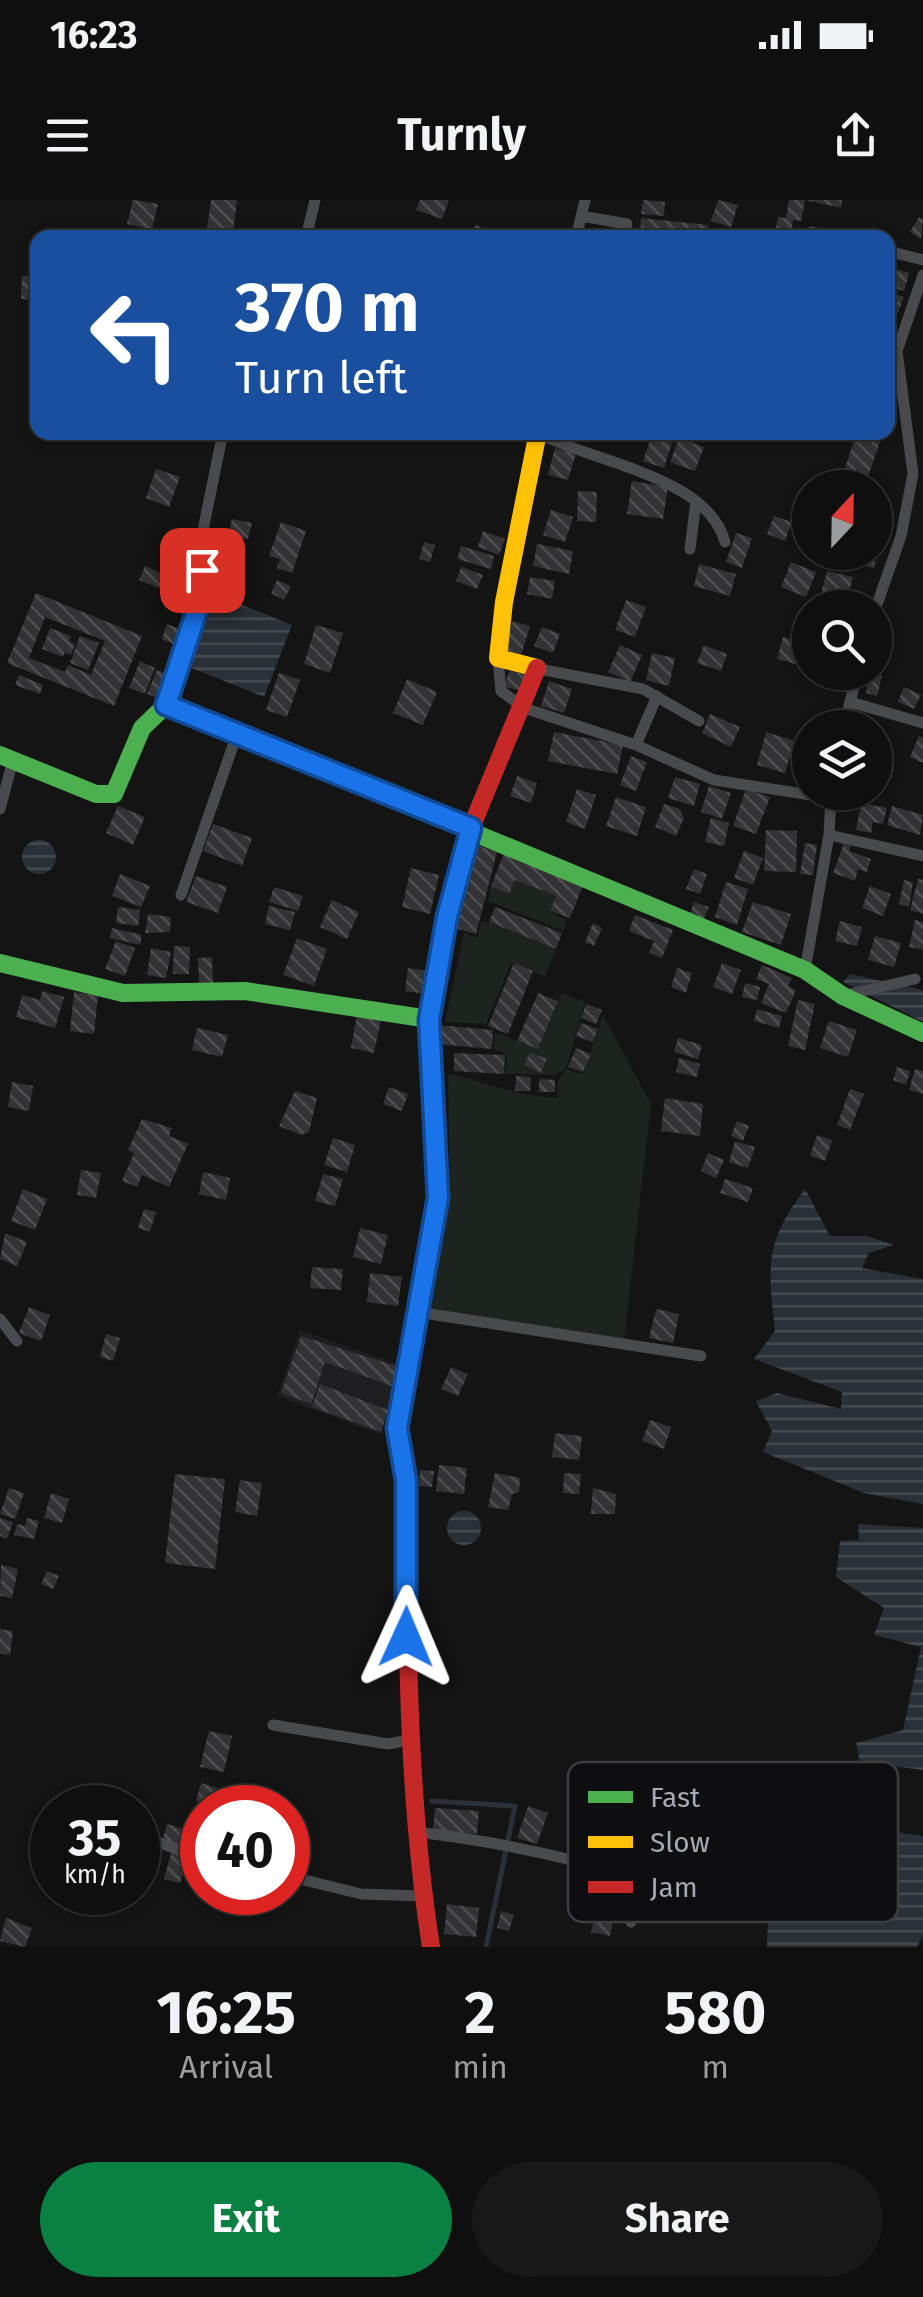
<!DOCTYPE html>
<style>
:root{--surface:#0f0f0f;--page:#181818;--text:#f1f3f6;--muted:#9b9c9e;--line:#2f2f2f;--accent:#0b8043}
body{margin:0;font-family:"Fira Sans",sans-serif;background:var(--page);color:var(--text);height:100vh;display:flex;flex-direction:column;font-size:38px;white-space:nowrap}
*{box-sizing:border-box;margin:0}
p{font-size:32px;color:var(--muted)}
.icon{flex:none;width:55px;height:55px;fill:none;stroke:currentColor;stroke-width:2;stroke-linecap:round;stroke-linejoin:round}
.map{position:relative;height:1747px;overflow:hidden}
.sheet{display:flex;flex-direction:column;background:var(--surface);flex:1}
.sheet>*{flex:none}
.guide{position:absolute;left:30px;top:30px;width:865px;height:210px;border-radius:20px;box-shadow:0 2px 8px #0004,0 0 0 2px var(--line);background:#1a4fa0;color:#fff;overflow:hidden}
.needle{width:65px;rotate:22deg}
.controls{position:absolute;left:792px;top:270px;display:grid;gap:20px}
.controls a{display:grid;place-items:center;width:100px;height:100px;border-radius:50%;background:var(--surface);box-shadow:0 2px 8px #0004,0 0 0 2px var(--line);font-size:50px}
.speed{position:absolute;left:30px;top:1585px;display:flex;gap:20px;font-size:50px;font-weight:700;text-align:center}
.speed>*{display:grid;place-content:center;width:130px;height:130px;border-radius:50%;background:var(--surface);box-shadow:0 2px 8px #0004,0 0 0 2px var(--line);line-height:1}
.speed small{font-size:25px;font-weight:400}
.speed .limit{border:15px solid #d22;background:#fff;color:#111}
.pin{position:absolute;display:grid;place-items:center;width:85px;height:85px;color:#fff;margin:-42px;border-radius:20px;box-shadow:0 5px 15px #0006}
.me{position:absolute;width:110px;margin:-55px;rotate:1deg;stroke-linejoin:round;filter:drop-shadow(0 0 8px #0008)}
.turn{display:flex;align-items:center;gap:35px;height:210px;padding:0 40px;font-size:45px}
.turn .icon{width:130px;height:130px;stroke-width:2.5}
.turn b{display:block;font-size:70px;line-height:85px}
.eta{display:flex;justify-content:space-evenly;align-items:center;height:170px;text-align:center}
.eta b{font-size:60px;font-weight:700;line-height:70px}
.cta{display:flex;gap:20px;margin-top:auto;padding:20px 40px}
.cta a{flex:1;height:115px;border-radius:60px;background:var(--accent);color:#fff;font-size:40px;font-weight:700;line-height:115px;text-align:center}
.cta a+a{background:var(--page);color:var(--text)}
.status{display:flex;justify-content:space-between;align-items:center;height:70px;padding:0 50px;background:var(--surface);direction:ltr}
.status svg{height:28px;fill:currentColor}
header{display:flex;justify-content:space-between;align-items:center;height:130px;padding:0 40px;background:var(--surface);font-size:45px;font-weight:700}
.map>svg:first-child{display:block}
.built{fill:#1e1e20}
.green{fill:#1d231e}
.water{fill:url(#water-rules)}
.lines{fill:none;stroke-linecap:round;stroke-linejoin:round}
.stream{stroke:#2a3037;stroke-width:5}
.building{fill:url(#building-back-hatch);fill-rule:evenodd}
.street{stroke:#494a4d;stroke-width:11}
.fast{stroke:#4caf50;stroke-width:18}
.slow{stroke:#ffc107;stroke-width:18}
.jam{stroke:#c62828;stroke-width:18}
.route-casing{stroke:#114b97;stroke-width:25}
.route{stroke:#1a73e8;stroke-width:18}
.key{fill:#0e0e10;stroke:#3c3d42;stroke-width:2.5}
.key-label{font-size:28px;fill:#a6aab5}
</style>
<div class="status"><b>16:23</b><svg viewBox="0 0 49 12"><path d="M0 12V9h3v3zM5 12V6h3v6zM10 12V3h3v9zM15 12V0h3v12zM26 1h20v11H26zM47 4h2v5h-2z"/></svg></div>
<header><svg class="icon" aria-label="menu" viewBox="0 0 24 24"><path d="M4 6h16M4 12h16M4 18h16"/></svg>Turnly<svg class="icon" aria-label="share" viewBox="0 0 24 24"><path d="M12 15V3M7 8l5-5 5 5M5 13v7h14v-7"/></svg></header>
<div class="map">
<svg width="923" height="1747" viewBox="0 0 923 1747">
<defs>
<pattern id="water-rules" width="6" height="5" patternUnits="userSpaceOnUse" patternTransform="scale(2.5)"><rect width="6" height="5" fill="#2a3037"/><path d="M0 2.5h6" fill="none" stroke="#464b52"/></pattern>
<pattern id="building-back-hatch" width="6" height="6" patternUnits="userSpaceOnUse" patternTransform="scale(2.5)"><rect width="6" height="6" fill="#333335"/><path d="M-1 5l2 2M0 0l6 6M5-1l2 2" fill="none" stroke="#4e4e50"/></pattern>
</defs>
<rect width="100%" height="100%" fill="#141414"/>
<path class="built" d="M300,1130L401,1165L381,1235L277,1196Z"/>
<path class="green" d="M515,680L556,696L550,712L567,720L564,731L488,701L491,686L509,694Z
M482,720L556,749L545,777L511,763L486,824L445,822L464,733L477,738Z
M562,793L585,802L566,869L583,874L603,815L651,904L624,1140L430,1115L450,993L448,874C487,882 518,896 557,898L558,881L566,869L554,875L506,874L507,854L494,849L495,832L538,849Z"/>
<path class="water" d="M217,395L292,425L264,497L189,467Z
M22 657a17 17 0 1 1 34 0a17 17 0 1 1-34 0Z
M850,774L923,790V822L843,782Z
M805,989L830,1036H867L894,1045L869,1053L862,1068L923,1079V1304L864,1293L763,1252L772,1231L756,1201L777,1193L841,1209L842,1192L754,1159L775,1131C768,1067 764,1043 805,989Z
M447 1328a17 17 0 1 1 34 0a17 17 0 1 1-34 0Z
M858,1324L923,1328V1570L860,1562L856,1543L903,1530L921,1447L874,1435L884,1408L836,1377L840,1341L859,1340Z
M835,1623L923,1636V1735L917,1747H767L768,1717L804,1723L814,1697L820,1625Z"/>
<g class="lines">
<path class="stream" d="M432,1601L515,1606L486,1747"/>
</g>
<path class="building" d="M133,0L158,4L152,29L127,24Z
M211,0H237L233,32L207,29Z
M420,0H449L442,19L416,10Z
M643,0L665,2L664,16L641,14Z
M718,0L738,5L731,27L711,21Z
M789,0H805L801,21L793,20L791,38H774L778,17L786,18Z
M806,0H842L841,8Z
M919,17L923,19L921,39L910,32Z
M641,18L708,25L706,38H640Z
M476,25L490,31L488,38H470Z
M888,67L909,73L904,91L888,86Z
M22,76H38V100L21,99Z
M888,91L904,97L895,120L888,118Z
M857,232L882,236L864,288L852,284L855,275L844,271Z
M651,237L672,243L664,268L643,261Z
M679,238L704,247L695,271L670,262Z
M555,248L576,254L568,280L548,275Z
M156,269L180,277L169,307L146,298Z
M632,281L668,287L663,319L627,314Z
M578,291L597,292L596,322L577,321Z
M551,310L573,317L565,342L543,335Z
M774,316L792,322L785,341L767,334Z
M232,319L252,323L248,339L228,335Z
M281,322L306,331L292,373L277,368L280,359L269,356Z
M483,331L505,339L499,355L478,347Z
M736,333L752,338L742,368L726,362Z
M424,342L435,345L430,362L419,359Z
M875,343L879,344L874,368L843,361L845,352H875Z
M537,344L573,351L569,374L533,366Z
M461,346L494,356L491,369L457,359Z
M791,362L816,372L806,397L781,387Z
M699,364L736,374L730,396L694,386Z
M145,366L194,387L188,400L139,380Z
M461,367L483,375L477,389L456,381Z
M827,371L853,377L845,408L819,402Z
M530,377L555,381L552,399L527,394Z
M277,380L291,386L284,400L271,393Z
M36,393L142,436L114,506L7,463ZM45,417L105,441L91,475L68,465L65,472L29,458Z
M626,400L646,407L635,437L615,430Z
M513,421L530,426L521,455L504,449Z
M167,424L182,430L176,445L162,439Z
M316,425L343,433L330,473L304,464Z
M542,427L560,434L553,453L534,446Z
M50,428L71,436L69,441L75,444L71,455L65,452L63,457L42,449Z
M80,436L99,443L88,470L70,463Z
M783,437L809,445L803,466L777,459Z
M620,445L642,455L630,482L608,472Z
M704,445L727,454L721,471L697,463Z
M652,453L675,458L669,486L646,480Z
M140,461L155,468L145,494L129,488Z
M157,470L168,474L158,498L147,494Z
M509,471L527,475L523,491L504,487Z
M279,473L300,480L287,517L266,510Z
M870,473L882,476L877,496L866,493Z
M19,475L43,485L40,494L15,485Z
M407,479L437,492L423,525L393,513Z
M549,481L572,489L564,513L541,506Z
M904,487L921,495L914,509L898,502Z
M710,514L740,527L731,547L702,533Z
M554,532L623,545L617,574L548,561Z
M766,532L795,541L785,573L757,565Z
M875,532L888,537L883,551L875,548Z
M919,536L923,538V563L910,557Z
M631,556L647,562L636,591L620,585Z
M879,565L894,569L890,581L875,576Z
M517,576L537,583L531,603L510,596Z
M675,577L700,584L694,606L668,598Z
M709,586L731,593L722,619L701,612Z
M577,589L596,595L585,629L566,622Z
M746,589L770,597L756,634L733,626Z
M616,597L646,607L637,636L606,626Z
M861,603L887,608L883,624L873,622L871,633L856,630Z
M664,604L680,609L684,618L676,636L655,627Z
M118,606L145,617L133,645L106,633Z
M892,606L923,615L920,635L887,625Z
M711,618L729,623L724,646L705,642Z
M213,624L252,638L242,666L203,651Z
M766,630L797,631L796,672L764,671Z
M805,643L817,645L813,675L800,674Z
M844,643L851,646L849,651L871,659L867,672L858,669L855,681L833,673Z
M476,645L497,652L476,734L455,728Z
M505,651L584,683L570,718L550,711L556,696L515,680L509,694L491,686Z
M744,651L763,658L753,685L734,678Z
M411,668L439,675L430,714L402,707Z
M694,669L707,674L700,694L686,689Z
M120,674L150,686L141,707L112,696Z
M196,676L227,687L218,713L186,702Z
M918,679L923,680V714L910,710Z
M904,680L913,682L909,707L899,704Z
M726,682L748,689L737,725L715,717Z
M870,686L891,694L883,716L862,708Z
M274,687L303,696L298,711L269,702Z
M332,700L359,712L347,739L320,727Z
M694,702L709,707L704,719L690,714Z
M753,702L791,714L781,745L742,732Z
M269,706L295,712L290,730L265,724Z
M118,707L140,710L138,726L116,723Z
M495,707L562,733L556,749L489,722Z
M148,714L171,717L170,732L145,733Z
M635,715L673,730L662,758L649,753L654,741L629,731Z
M915,720L923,722V750L909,747Z
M840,721L862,727L857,746L835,741Z
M593,723L602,728L594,746L585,742Z
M112,728L142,735L140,745L110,738Z
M875,736L901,743L894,767L868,760Z
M297,738L327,749L314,786L283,775Z
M116,741L135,748L125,776L105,769Z
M174,746L190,747L189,774H173Z
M151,748L171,752L166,778L147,775Z
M212,757L213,784H199L198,758Z
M514,763L533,771L508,834L488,826Z
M722,763L741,770L732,794L713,787Z
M762,765L792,778L788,786L796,790L786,813L761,803L769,784L756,779Z
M408,768L429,771L426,794L405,791Z
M677,768L692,773L686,793L671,787Z
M745,783L760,787L757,800L742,797Z
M42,791L64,797L55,828L16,817L22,795L40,800Z
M74,792L98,795L94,834L70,831Z
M538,793L558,801L538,849L517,841Z
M798,800L815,804L805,850L788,846Z
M586,804L602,810L596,824L581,818Z
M757,809L782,816L779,828L754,821Z
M357,815L381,820L374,853L351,848Z
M829,821L857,830L848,857L820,848Z
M581,823L598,829L593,842L576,836Z
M438,825L493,830L492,849L437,844Z
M197,828L228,835L222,857L192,850Z
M678,838L702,845L698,859L674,852Z
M576,848L591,854L583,872L568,867Z
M530,852L547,859L541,873L524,865Z
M454,853L505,855L504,874L454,871Z
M679,858L700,864L697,877L676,872Z
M897,867L910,871L906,885L893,880Z
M915,869L923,871V894L909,890Z
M516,876L531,877L530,891H515Z
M539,879L555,880V892H539Z
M12,882L33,886L29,911L8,907Z
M389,887L408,894L402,911L383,904Z
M850,889L864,894L850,930L837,925Z
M295,891L317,898L309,932L301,935L279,926Z
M665,898L703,904L700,936L661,931Z
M142,919L172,928L169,936L188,944L169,987L142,975L137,987L122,981L134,953L128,950Z
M737,921L749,926L743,941L731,936Z
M817,935L832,940L825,961L810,956Z
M333,938L355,945L347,972L324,965Z
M735,941L755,947L748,968L729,962Z
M708,953L724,960L716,978L701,971Z
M81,970L101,973L96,998L77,995Z
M203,972L230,978L226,1000L199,994Z
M323,974L343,979L335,1006L315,1001Z
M725,979L753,988L748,1002L720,993Z
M23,989L47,999L35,1030L11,1021Z
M144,1009L156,1012L150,1032L138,1028Z
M360,1028L388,1035L381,1064L353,1057Z
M5,1033L27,1042L17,1066L0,1059Z
M312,1067L343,1069L341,1090L310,1088Z
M370,1073L402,1077L398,1106L367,1102Z
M29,1107L50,1115L41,1141L19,1133Z
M656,1109L679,1114L673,1143L649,1138Z
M106,1134L120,1138L113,1161L100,1157Z
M301,1136L399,1167L392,1186L325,1162L311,1204L281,1193Z
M451,1167L468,1174L458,1196L441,1189Z
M320,1184L388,1210L381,1232L312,1207Z
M650,1220L671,1227L664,1249L642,1241Z
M555,1233L582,1236L579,1260L552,1257Z
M439,1265L467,1268L464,1294L436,1291Z
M420,1270L434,1271L432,1287L419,1286Z
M495,1273L520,1278L519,1292L512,1294L508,1310L488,1307Z
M564,1273L581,1274L579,1294L563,1293Z
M175,1274L225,1279L215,1369L165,1363Z
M240,1280L262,1283L257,1316L235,1312Z
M9,1288L24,1293L15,1319L0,1314Z
M593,1288L616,1294L615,1314H591Z
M51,1293L69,1299L62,1323L44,1318Z
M0,1318L13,1322L7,1339L0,1336Z
M27,1318L39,1321L34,1339L14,1335L17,1324L25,1326Z
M1,1365L18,1369L12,1398L0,1396Z
M47,1371L59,1376L53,1389L41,1384Z
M0,1429L13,1431L10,1455L0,1454Z
M209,1531L232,1536L224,1572L200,1567Z
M201,1583L227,1591L222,1608L196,1601Z
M528,1606L548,1613L537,1644L517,1638Z
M435,1608L479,1611L477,1634L433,1630Z
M167,1624L201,1634L196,1653L162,1642Z
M172,1650L188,1655L180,1683L164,1679Z
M447,1704L479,1708L476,1737L444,1734Z
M501,1711L514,1715L509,1731L497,1728Z
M596,1713L614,1717L610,1736L591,1732Z
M6,1718L32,1728L25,1747L0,1741Z"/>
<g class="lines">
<path class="street" d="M581,16L627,24
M812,32L834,38
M306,38L315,0
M576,38L585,0
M888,51L923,60
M538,233C591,262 708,276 725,342
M690,349L696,301
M875,410L901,336L913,274L897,151L923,75
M498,458L501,491L524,508L636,545L714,580L830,598
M539,469L643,489L699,521
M850,502L923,523
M166,505L200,401L204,325L223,232
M843,528L858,472
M636,545L657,496
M0,609L13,560
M829,635L831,595
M181,695L236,537
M805,770L829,635L923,656
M846,795L915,779
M417,1112L701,1156
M0,1119L17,1141
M273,1525L388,1544L409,1540
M416,1632C531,1645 630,1673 739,1709
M138,1635L202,1658
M288,1676L361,1694L423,1696
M631,1722L650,1680"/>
<path class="fast" d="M0,555L96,594H114L142,528L166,505L805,770L843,796L923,833
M0,763L123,793L245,791L429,819
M407,1303L397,1228L438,998L429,819L436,777"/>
<path class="slow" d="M537,468L498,458L504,402L538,232"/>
<path class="jam" d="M436,777L471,628L537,468
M407,1303C407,1452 408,1599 431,1747"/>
</g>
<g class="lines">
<defs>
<path id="route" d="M202,370L200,401L166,505L471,628L447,717L429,820L438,998L397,1228L406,1280V1437"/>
</defs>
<use href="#route" class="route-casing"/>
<use href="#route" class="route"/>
</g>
<rect x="568" y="1562" width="330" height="160" rx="15" class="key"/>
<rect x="588" y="1591" width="45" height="12" fill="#4caf50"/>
<rect x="588" y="1636" width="45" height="12" fill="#ffc107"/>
<rect x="588" y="1681" width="45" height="12" fill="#c62828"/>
<g class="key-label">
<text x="650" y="1607">Fast</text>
<text x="650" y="1652">Slow</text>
<text x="650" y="1697">Jam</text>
</g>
</svg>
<div class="controls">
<a><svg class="needle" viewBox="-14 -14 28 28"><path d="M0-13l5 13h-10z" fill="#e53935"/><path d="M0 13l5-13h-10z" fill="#9b9c9e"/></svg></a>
<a><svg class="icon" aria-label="search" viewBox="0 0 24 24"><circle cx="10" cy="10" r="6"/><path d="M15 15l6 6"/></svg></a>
<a><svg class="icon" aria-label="layers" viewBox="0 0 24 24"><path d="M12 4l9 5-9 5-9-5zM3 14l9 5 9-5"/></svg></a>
</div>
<div class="speed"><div>35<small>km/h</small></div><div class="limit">40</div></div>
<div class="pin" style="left:202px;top:370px;background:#d93025"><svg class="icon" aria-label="arrive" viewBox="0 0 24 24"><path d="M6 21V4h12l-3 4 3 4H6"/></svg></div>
<svg class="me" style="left:406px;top:1437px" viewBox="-20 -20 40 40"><path d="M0-17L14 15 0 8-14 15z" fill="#1a73e8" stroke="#fff" stroke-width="4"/></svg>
<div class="guide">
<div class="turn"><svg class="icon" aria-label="left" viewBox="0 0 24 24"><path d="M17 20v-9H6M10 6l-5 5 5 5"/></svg><div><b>370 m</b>Turn left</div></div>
</div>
</div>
<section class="sheet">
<div class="eta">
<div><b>16:25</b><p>Arrival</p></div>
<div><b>2</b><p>min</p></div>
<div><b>580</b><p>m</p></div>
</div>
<div class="cta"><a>Exit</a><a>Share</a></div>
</section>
